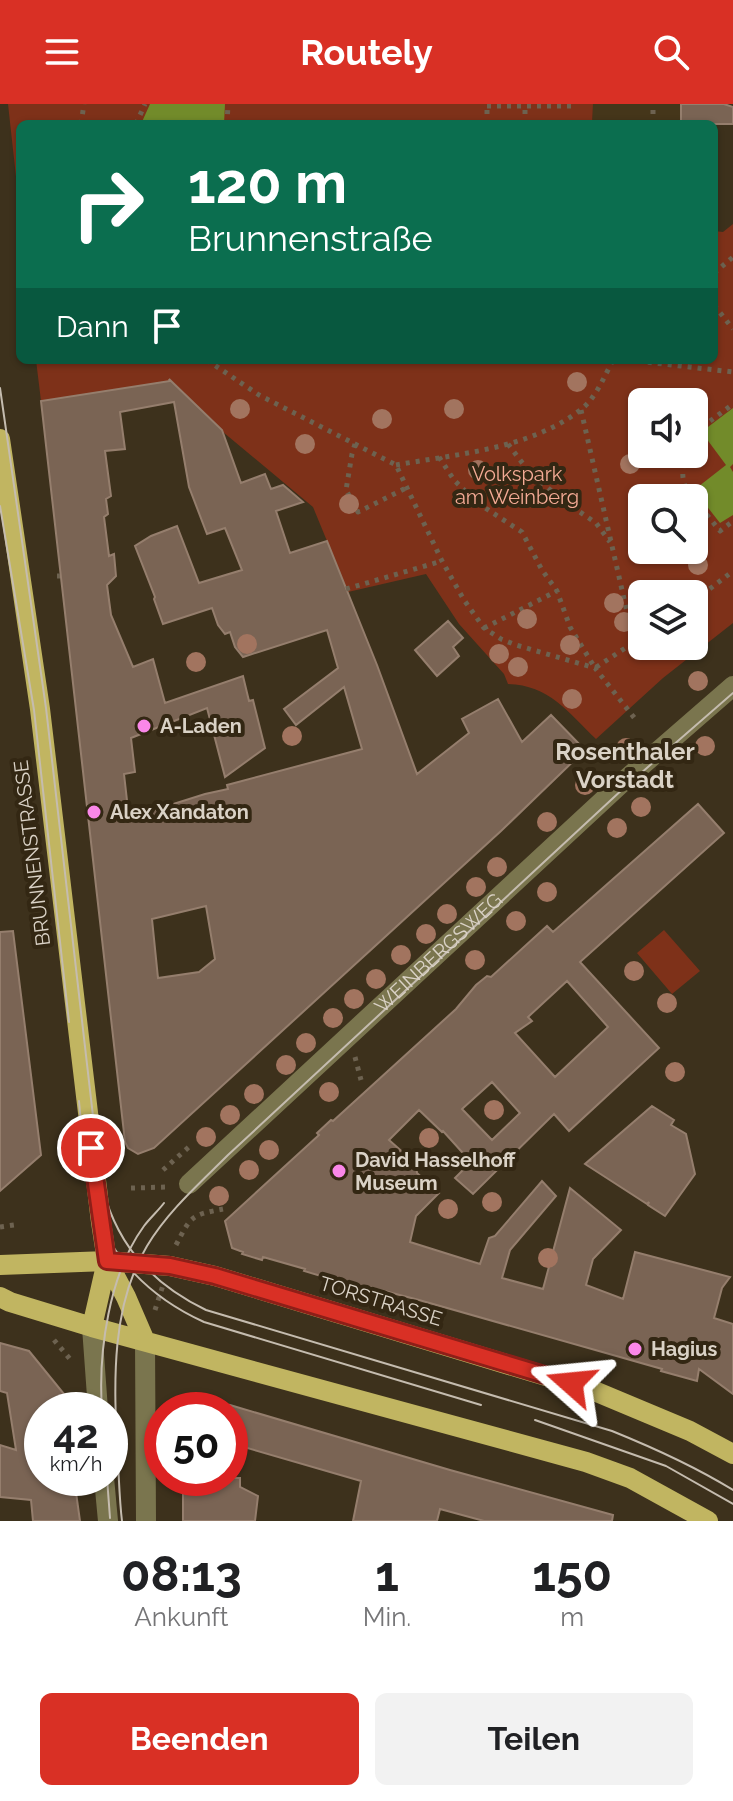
<!DOCTYPE html>
<html lang="de">
<meta charset="utf-8">
<style>
:root{--surface:#fff;--page:#f2f2f2;--text:#202124;--muted:#757577;--accent:#d93025}
body{margin:0;font-family:Raleway,sans-serif;background:var(--page);color:var(--text);height:100vh;display:flex;flex-direction:column;font-size:30px;white-space:nowrap}
*{box-sizing:border-box;margin:0}
p{font-size:26px;color:var(--muted)}
.icon{flex:none;width:44px;height:44px;fill:none;stroke:currentColor;stroke-width:2;stroke-linecap:round;stroke-linejoin:round}
.map{position:relative;height:1417px;overflow:hidden}
.sheet{display:flex;flex-direction:column;background:var(--surface);flex:1}
.sheet>*{flex:none}
.hud{position:absolute;left:16px;top:16px;width:702px;height:244px;border-radius:12px;box-shadow:0 2px 6px #0004;background:#0b6e4f;color:#fff;overflow:hidden}
.tools{position:absolute;left:628px;top:284px;display:grid;gap:16px}
.tools a{display:grid;place-items:center;width:80px;height:80px;border-radius:12px;background:var(--surface);box-shadow:0 2px 6px #0004;font-size:40px}
.speed{position:absolute;left:24px;top:1288px;display:flex;gap:16px;font-size:40px;font-weight:700;text-align:center}
.speed>*{display:grid;place-content:center;width:104px;height:104px;border-radius:50%;background:var(--surface);box-shadow:0 2px 6px #0004;line-height:1}
.speed small{font-size:20px;font-weight:400}
.speed .limit{border:12px solid #d22;background:#fff;color:#111}
.pin{position:absolute;display:grid;place-items:center;width:68px;height:68px;color:#fff;margin:-34px;border:4px solid #fff;border-radius:50%;box-shadow:0 2px 8px #0007}
.me{position:absolute;width:88px;margin:-44px;rotate:288deg;stroke-linejoin:round;filter:drop-shadow(0 0 6px #0008)}
.turn{display:flex;align-items:center;gap:28px;height:168px;padding:0 40px;font-size:36px}
.turn .icon{width:104px;height:104px;stroke-width:2.5}
.turn b{display:block;font-size:56px;line-height:68px}
.then{display:flex;align-items:center;height:76px;padding:0 40px;background:#0003;gap:16px;font-size:30px}
.eta{display:flex;justify-content:space-evenly;align-items:center;height:136px;text-align:center}
.eta b{font-size:48px;font-weight:700;line-height:56px}
.primary-button{display:flex;gap:16px;margin-top:auto;padding:16px 40px}
.primary-button a{flex:1;height:92px;border-radius:12px;background:var(--accent);color:#fff;font-size:32px;font-weight:700;line-height:92px;text-align:center}
.primary-button a+a{background:var(--page);color:var(--text)}
header{display:flex;justify-content:space-between;align-items:center;height:104px;padding:0 40px;background:var(--accent);color:#fff;font-size:36px;font-weight:700}
.map>svg:first-child{display:block}
.built{fill:#45361a}
.green{fill:#7e3119;fill-rule:evenodd}
.water{fill:#728b2a}
.building{fill:#7a6454;stroke:#957e6d;stroke-width:2;fill-rule:evenodd}
.lines{fill:none;stroke-linecap:round;stroke-linejoin:round}
.path{stroke:#6d6250;stroke-width:5;stroke-dasharray:4 6;stroke-linecap:butt}
.minor{stroke:#7a754e;stroke-width:20}
.major{stroke:#c1b561;stroke-width:20}
.tram{stroke:#c5bcaf;stroke-width:2}
.tree{fill:#a2745f}
.route-casing{stroke:#8d1f18;stroke-width:20}
.route{stroke:#d93025;stroke-width:14}
.poi-dot{fill:#fa87e8;stroke:#332713;stroke-width:3}
.labels{text-anchor:middle;dominant-baseline:central;stroke-width:8;stroke-linejoin:round;paint-order:stroke}
.park-label{font-size:20px;fill:#f5ab95;stroke:#332713}
.poi-label{font-size:20px;font-weight:bold;fill:#dad2c6;stroke:#332713;text-anchor:start}
.street-label{font-size:20px;fill:#dad2c6;stroke:#332713}
.quarter-label{font-size:24px;font-weight:bold;fill:#dad2c6;stroke:#332713}
</style>
<header><svg class="icon" aria-label="menu" viewBox="0 0 24 24"><path d="M4 6h16M4 12h16M4 18h16"/></svg>Routely<svg class="icon" aria-label="search" viewBox="0 0 24 24"><circle cx="10" cy="10" r="6"/><path d="M15 15l6 6"/></svg></header>
<div class="map">
<svg width="733" height="1417" viewBox="0 0 733 1417">
<rect width="100%" height="100%" fill="#3d311c"/>
<path class="built" d="M593,0H681V20H592Z"/>
<path class="green" d="M8,0H593L592,20H20V109Z
M733,120V519L663,574L596,635C568,608 549,581 508,580L504,570L459,520L426,470L348,488L313,403L223,328L172,277L41,297L36,256H714V127L723,128ZM642,298H694V350H642ZM642,394H694V446H642ZM642,490H694V542H642Z
M664,826L700,867L672,890L637,849Z"/>
<path class="water" d="M150,0H225L224,20H141Z
M733,304V360L730,363L733,368V411L720,419L694,386L726,361L703,330L704,326Z"/>
<path class="building" d="M681,0H724L733,3V20H681Z
M169,275L222,326L241,379L265,370L271,385L283,381L303,398L276,407L290,449L327,437L377,561L417,670L469,629L462,615L498,595L522,638L551,611L585,646L501,727L154,1044L138,1050L128,1044L125,1038L41,297L170,277ZM174,298L189,383L207,430L225,424L242,466L199,479L177,422L151,432L135,442L155,493L154,495L163,520L212,504L218,521L225,530L230,528L235,543L243,553L327,526L338,564L284,605L296,621L344,583L362,645L227,681L228,685L205,690L129,714L124,670L135,668L131,634L207,604L225,673L265,644L253,596L249,597L243,572L165,599L153,555L133,563L111,511L107,481L116,472L114,450L109,452L104,413L108,410L106,395L111,392L105,347L125,345L120,308ZM206,802L215,855L199,868L158,874L152,815Z
M448,517L463,534L453,543L459,552L437,572L415,546Z
M698,700L724,729L580,858L659,944L569,1027L554,1010L473,1090L455,1074L471,1058L443,1027L442,1028L419,1006L389,1036L416,1060L417,1069L439,1089L416,1112L410,1138L480,1160L489,1134L495,1132L542,1077L556,1092L510,1146L502,1174L543,1185L570,1084L621,1126L593,1155L586,1181L623,1195L635,1148L730,1173L722,1184L714,1214L733,1220V1290L699,1265L697,1277L661,1267L662,1265L419,1196L369,1183L368,1187L331,1177V1175L304,1167L305,1165L263,1153L262,1156L242,1150L243,1148L232,1144L225,1117L319,1031L317,1029L331,1016L333,1017L456,905L476,881L487,872L491,873L547,822L553,828ZM567,877L608,923L555,973L515,929L532,917L528,913ZM492,978L520,1009L492,1036L462,1005Z
M13,827L41,1051L0,1087V828Z
M652,1002L674,1016L671,1021L686,1030L695,1070L665,1112L648,1101L649,1098L647,1100L585,1060Z
M0,1239L29,1247L77,1306H42V1374H74L80,1417H33L31,1396L0,1393V1341L16,1346L7,1289L0,1287Z
M230,1301L450,1366L613,1411L612,1417H484L440,1405L437,1417H353L361,1377L230,1339Z
M183,1374H240V1383L258,1392L255,1417H183Z"/>
<g class="lines">
<path class="path" d="M487,2H574
M81,20L84,0
M136,20L145,0
M227,20L228,0
M487,20V1
M525,20V1
M653,20V0
M714,169L733,153
M714,201L733,225
M207,256L259,291L396,361L442,457L464,496L484,524L501,535L516,541L595,564L636,616
M628,256L733,268
M581,306L630,521L640,535
M694,329L733,300
M355,340L352,350L346,386L358,408L408,383
M508,340L530,369L561,395L596,419L610,438
M685,350C682,369 680,379 693,394
M439,353L454,376L476,398L522,428L542,466L557,487L570,523L595,564L642,533
M396,361C457,350 529,345 579,307C595,296 604,273 613,256
M694,395L720,427L733,417
M57,472H60
M346,485L442,457
M694,497L733,467
M484,524L557,487
M355,953L361,976
M163,1066L191,1041
M131,1084L169,1083
M0,1123L14,1121
M176,1141C191,1112 191,1111 223,1105
M155,1206L163,1181
M54,1236L70,1255"/>
<g class="minor">
<path id="s1" d="M189,1080L625,676L733,582"/>
<path d="M92,1223L98,1306"/>
<path d="M145,1237L146,1417"/>
<path d="M104,1374L108,1417"/>
</g>
<path class="major" d="M0,335L40,605L101,1118L107,1157L126,1193L145,1237
M0,1161L107,1157L170,1162L215,1172L592,1286L690,1327L733,1350
M0,1193L10,1198L92,1223L586,1358L630,1374L708,1417
M92,1223L107,1157"/>
<path class="tram" d="M0,284L46,604L100,1073C113,1136 148,1178 206,1206L612,1327C654,1344 694,1362 733,1386
M0,402L34,606L69,918
M79,997C82,1029 83,1063 92,1095C107,1152 151,1194 204,1218L481,1301
M102,1306C98,1248 109,1170 144,1122C150,1114 158,1107 164,1099
M535,1316L666,1362L733,1400
M107,1374L110,1414
M122,1417C119,1393 119,1368 117,1344C114,1277 111,1202 147,1142C168,1107 199,1080 228,1051L625,683L733,589"/>
</g>
<g class="tree">
<circle cx="577" cy="278" r="10"/>
<circle cx="240" cy="305" r="10"/>
<circle cx="454" cy="305" r="10"/>
<circle cx="382" cy="315" r="10"/>
<circle cx="305" cy="340" r="10"/>
<circle cx="630" cy="360" r="10"/>
<circle cx="478" cy="366" r="10"/>
<circle cx="349" cy="400" r="10"/>
<circle cx="698" cy="461" r="10"/>
<circle cx="614" cy="499" r="10"/>
<circle cx="527" cy="515" r="10"/>
<circle cx="624" cy="518" r="10"/>
<circle cx="247" cy="540" r="10"/>
<circle cx="570" cy="541" r="10"/>
<circle cx="499" cy="550" r="10"/>
<circle cx="196" cy="558" r="10"/>
<circle cx="518" cy="563" r="10"/>
<circle cx="698" cy="577" r="10"/>
<circle cx="572" cy="595" r="10"/>
<circle cx="292" cy="632" r="10"/>
<circle cx="705" cy="642" r="10"/>
<circle cx="626" cy="644" r="10"/>
<circle cx="585" cy="681" r="10"/>
<circle cx="641" cy="703" r="10"/>
<circle cx="547" cy="718" r="10"/>
<circle cx="617" cy="724" r="10"/>
<circle cx="497" cy="763" r="10"/>
<circle cx="476" cy="783" r="10"/>
<circle cx="547" cy="788" r="10"/>
<circle cx="447" cy="810" r="10"/>
<circle cx="516" cy="817" r="10"/>
<circle cx="426" cy="830" r="10"/>
<circle cx="401" cy="851" r="10"/>
<circle cx="475" cy="856" r="10"/>
<circle cx="634" cy="867" r="10"/>
<circle cx="376" cy="875" r="10"/>
<circle cx="354" cy="895" r="10"/>
<circle cx="667" cy="899" r="10"/>
<circle cx="333" cy="914" r="10"/>
<circle cx="306" cy="939" r="10"/>
<circle cx="286" cy="961" r="10"/>
<circle cx="675" cy="968" r="10"/>
<circle cx="329" cy="988" r="10"/>
<circle cx="254" cy="990" r="10"/>
<circle cx="494" cy="1006" r="10"/>
<circle cx="230" cy="1011" r="10"/>
<circle cx="206" cy="1033" r="10"/>
<circle cx="429" cy="1034" r="10"/>
<circle cx="269" cy="1046" r="10"/>
<circle cx="249" cy="1066" r="10"/>
<circle cx="219" cy="1092" r="10"/>
<circle cx="492" cy="1098" r="10"/>
<circle cx="448" cy="1105" r="10"/>
<circle cx="548" cy="1154" r="10"/>
</g>
<g class="lines">
<defs>
<path id="route" d="M91,1044L107,1157L170,1162L215,1172L571,1279"/>
</defs>
<use href="#route" class="route-casing"/>
<use href="#route" class="route"/>
</g>
<g class="poi-dot">
<circle cx="144" cy="622" r="8"/>
<circle cx="94" cy="708" r="8"/>
<circle cx="339" cy="1067" r="8"/>
<circle cx="635" cy="1245" r="8"/>
</g>
<g class="labels">
<g class="park-label">
<text x="517" y="370">Volkspark<tspan x="517" dy="23">am Weinberg</tspan></text>
</g>
<g class="poi-label">
<text x="160" y="622">A-Laden</text>
<text x="110" y="708">Alex Xandaton</text>
<text x="355" y="1056">David Hasselhoff<tspan x="355" dy="23">Museum</tspan></text>
<text x="651" y="1245">Hagius</text>
</g>
<g class="street-label">
<text transform="translate(32 749) rotate(-97)">BRUNNENSTRASSE</text>
<text stroke="none"><textPath href="#s1" startOffset="340">WEINBERGSWEG</textPath></text>
<text transform="translate(381 1197) rotate(17)">TORSTRASSE</text>
</g>
<g class="quarter-label">
<text x="625" y="647">Rosenthaler<tspan x="625" dy="28">Vorstadt</tspan></text>
</g>
</g>
</svg>
<div class="tools">
<a><svg class="icon" aria-label="sound" viewBox="0 0 24 24"><path d="M4 9h4l5-4v14l-5-4H4zM17 9q2 3 0 6"/></svg></a>
<a><svg class="icon" aria-label="search" viewBox="0 0 24 24"><circle cx="10" cy="10" r="6"/><path d="M15 15l6 6"/></svg></a>
<a><svg class="icon" aria-label="layers" viewBox="0 0 24 24"><path d="M12 4l9 5-9 5-9-5zM3 14l9 5 9-5"/></svg></a>
</div>
<div class="speed"><div>42<small>km/h</small></div><div class="limit">50</div></div>
<div class="pin" style="left:91px;top:1044px;background:#d93025"><svg class="icon" aria-label="arrive" viewBox="0 0 24 24"><path d="M6 21V4h12l-3 4 3 4H6"/></svg></div>
<svg class="me" style="left:571px;top:1279px" viewBox="-20 -20 40 40"><path d="M0-17L14 15 0 8-14 15z" fill="#d93025" stroke="#fff" stroke-width="4"/></svg>
<div class="hud">
<div class="turn"><svg class="icon" aria-label="right" viewBox="0 0 24 24"><path d="M7 20v-9h11M14 6l5 5-5 5"/></svg><div><b>120 m</b>Brunnenstraße</div></div>
<div class="then">Dann<svg class="icon" aria-label="arrive" viewBox="0 0 24 24"><path d="M6 21V4h12l-3 4 3 4H6"/></svg></div>
</div>
</div>
<section class="sheet">
<div class="eta">
<div><b>08:13</b><p>Ankunft</p></div>
<div><b>1</b><p>Min.</p></div>
<div><b>150</b><p>m</p></div>
</div>
<div class="primary-button"><a>Beenden</a><a>Teilen</a></div>
</section>
